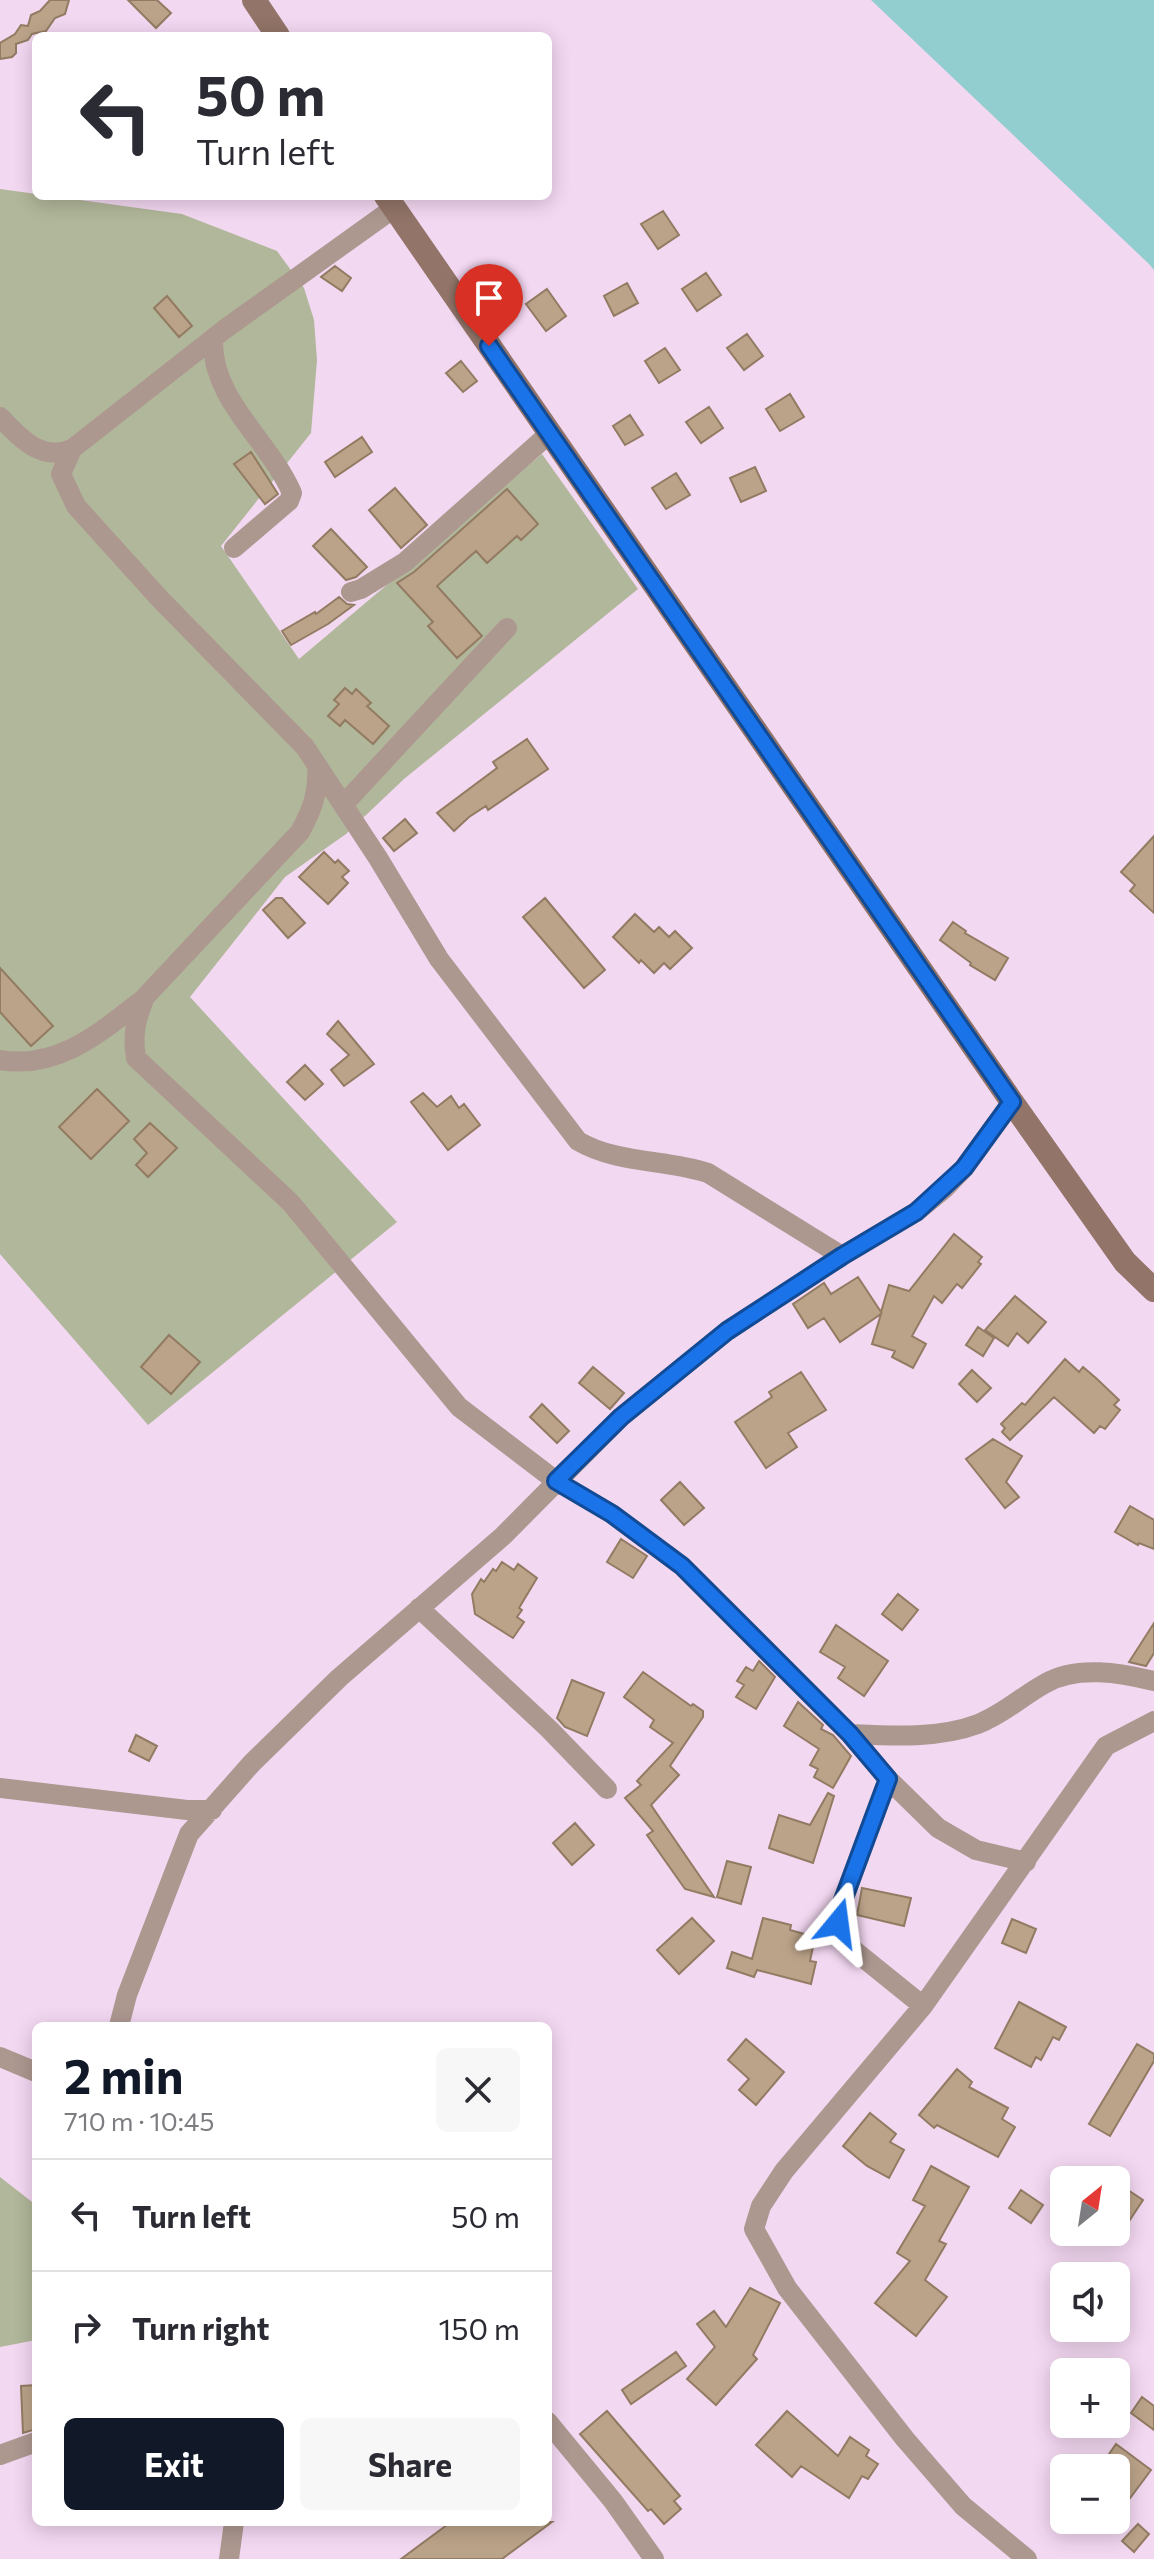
<!DOCTYPE html>
<meta charset="utf-8">
<style>
:root{--surface:#fff;--page:#f7f7f7;--text:#2b2b33;--muted:#7c7c81;--line:#e1e1e2;--accent:#111827}
body{margin:0;font-family:Commissioner,sans-serif;background:var(--page);color:var(--text);height:100vh;display:flex;flex-direction:column;font-size:30px;white-space:nowrap}
*{box-sizing:border-box;margin:0}
p{font-size:26px;color:var(--muted)}
.icon{flex:none;width:44px;height:44px;fill:none;stroke:currentColor;stroke-width:2;stroke-linecap:round;stroke-linejoin:round}
.map{position:relative;flex:1;overflow:hidden}
.sheet{position:absolute;left:32px;top:2022px;width:520px;height:504px;display:flex;flex-direction:column;background:var(--surface);border-radius:12px;box-shadow:0 4px 20px #0003}
.sheet>*{flex:none}
.banner{position:absolute;left:32px;top:32px;width:520px;height:168px;border-radius:12px;box-shadow:0 4px 20px #0003;background:#fff;color:var(--text);overflow:hidden}
.needle{width:52px;rotate:30deg}
.fabs{position:absolute;left:1050px;top:2166px;display:grid;gap:16px}
.fabs a{display:grid;place-items:center;width:80px;height:80px;border-radius:12px;background:var(--surface);box-shadow:0 4px 20px #0003;font-size:40px}
.pin{position:absolute;display:grid;place-items:center;width:68px;height:68px;color:#fff;margin:-82px -34px;border-radius:50% 50% 50% 0;rotate:-45deg;box-shadow:0 0 8px #0007}
.pin .icon{rotate:45deg}
.me{position:absolute;width:88px;margin:-44px;rotate:16deg;stroke-linejoin:round;filter:drop-shadow(0 0 6px #0008)}
.turn{display:flex;align-items:center;gap:28px;height:168px;padding:0 32px;font-size:36px}
.turn .icon{width:104px;height:104px;stroke-width:2.5}
.turn b{display:block;font-size:56px;line-height:68px}
.round{display:grid;place-items:center;flex:none;width:84px;height:84px;border-radius:12px;background:var(--page)}
.overview{display:flex;align-items:center;justify-content:space-between;height:136px;padding:0 32px}
h1{font-size:48px;font-weight:700;line-height:60px;color:var(--accent)}
.button{display:flex;gap:16px;margin-top:auto;padding:16px 32px}
.button a{flex:1;height:92px;border-radius:12px;background:var(--accent);color:#fff;font-size:32px;font-weight:700;line-height:92px;text-align:center}
.button a+a{background:var(--page);color:var(--text)}
ul{padding:0;list-style:none}
li{display:flex;align-items:center;gap:24px;height:112px;padding:0 32px;border-top:2px solid var(--line)}
li div{flex:1}
li b{display:block;font-size:30px}
li em{font-style:normal}
.map>svg:first-child{display:block}
.green{fill:#b1b79a}
.water{fill:#92cecf}
.building{fill:#bba389;stroke:#927b62;stroke-width:2}
.lines{fill:none;stroke-linecap:round;stroke-linejoin:round}
.street{stroke:#ad9890;stroke-width:20}
.secondary{stroke:#927468;stroke-width:24}
.route-casing{stroke:#114b97;stroke-width:20}
.route{stroke:#1a73e8;stroke-width:14}
</style>
<div class="map">
<svg width="1154" height="2559" viewBox="0 0 1154 2559">
<rect width="100%" height="100%" fill="#f3d8f2"/>
<path class="green" d="M0,189L182,214L277,251L304,288L314,320L317,360L311,433L221,546L299,659L542,454L638,589L404,779L346,834L285,877L190,997L397,1222L148,1425L0,1254Z
M0,2177L36,2205V2340L0,2347Z"/>
<path class="water" d="M871,0H1154V270L1149,264Z"/>
<path class="building" d="M50,0H69L65,14L55,18L46,31L32,34L28,40L16,44V53L12,57L0,59V43L15,34L21,25L28,26L31,15L40,11Z
M128,0H157L171,13L156,28Z
M663,211L679,235L658,249L641,224Z
M335,266L351,278L342,291L321,277Z
M706,273L721,295L697,311L682,289Z
M627,283L638,303L614,316L604,296Z
M547,289L566,316L546,331L526,304Z
M167,296L192,326L179,337L154,308Z
M747,334L763,356L744,370L727,348Z
M665,348L680,370L659,383L645,361Z
M461,361L477,381L463,392L446,373Z
M790,394L804,417L780,431L766,409Z
M709,407L723,428L701,443L686,422Z
M630,415L643,435L625,445L613,426Z
M362,437L372,452L335,477L325,462Z
M251,452L278,494L265,504L234,464Z
M755,467L766,491L741,502L730,478Z
M676,473L690,495L666,509L652,488Z
M395,488L427,525L401,548L369,510Z
M507,489L538,524L521,540L517,536L487,563L476,551L437,586L482,636L457,658L428,626L433,622L397,583L414,572Z
M331,529L367,567L356,577L346,580L313,546Z
M339,597L347,604L354,605L328,624L291,645L282,631L315,612L316,614Z
M345,688L352,694L356,689L371,703L367,706L389,726L373,744L345,720L340,726L328,716L339,704L334,700Z
M527,739L548,769L488,810L486,806L469,817L454,831L437,813L497,768L493,762Z
M405,819L417,833L394,851L383,838Z
M1154,836V913L1130,891L1135,885L1121,872Z
M324,852L335,863L338,860L349,871L342,877L348,883L328,904L299,877Z
M276,898H282L305,923L288,938L263,910Z
M545,898L605,970L584,988L523,917Z
M635,914L654,932L659,927L669,937L675,931L692,948L670,969L664,963L654,973L641,960L639,963L613,937Z
M953,922L966,931L965,933L1008,958L995,980L970,965L971,963L940,940Z
M0,968L53,1026L31,1046L0,1012Z
M338,1021L374,1064L344,1086L331,1070L349,1055L327,1034Z
M305,1065L323,1084L305,1100L287,1082Z
M97,1089L129,1121L91,1159L59,1127Z
M423,1093L437,1107L451,1096L459,1108L464,1104L480,1125L448,1150L411,1102Z
M150,1123L177,1148L148,1177L136,1165L147,1153L134,1139Z
M954,1234L982,1257L978,1262L981,1264L962,1288L957,1284L942,1303L934,1296L912,1336L926,1344L913,1368L892,1357L895,1351L872,1344L881,1314L840,1342L824,1318L808,1328L793,1304L824,1283L831,1294L858,1277L881,1312L889,1285L909,1291Z
M1015,1296L1046,1322L1028,1343L1017,1333L1008,1346L985,1330Z
M978,1327L994,1338L983,1356L966,1345Z
M169,1335L200,1362L171,1394L141,1367Z
M1065,1359L1079,1372L1083,1367L1097,1379L1119,1400L1114,1405L1120,1410L1105,1429L1100,1426L1094,1433L1054,1397L1010,1440L1002,1432L1005,1428L1001,1424L1022,1403L1025,1405Z
M593,1367L624,1393L610,1409L579,1383Z
M972,1370L991,1388L977,1402L959,1384Z
M801,1372L826,1410L788,1433L797,1447L766,1468L735,1422L772,1397L769,1392Z
M542,1404L569,1431L557,1443L530,1417Z
M993,1439L1022,1456L1006,1482L1019,1497L1005,1508L966,1459Z
M680,1482L704,1508L684,1525L661,1500Z
M1130,1506L1154,1520V1549L1139,1543L1138,1545L1115,1532Z
M621,1539L647,1556L633,1578L607,1562Z
M502,1562L514,1570L518,1564L537,1578L519,1608L522,1610L517,1617L524,1622L513,1638L475,1614L472,1594L481,1579L484,1582L493,1569L496,1571Z
M898,1594L918,1610L902,1630L882,1614Z
M1154,1623V1653L1146,1666L1129,1662Z
M836,1625L888,1661L864,1696L838,1678L845,1667L820,1652Z
M759,1661L775,1677L756,1709L736,1697L744,1685L737,1681L746,1667L753,1671Z
M643,1672L691,1706L693,1704L703,1711V1717L670,1766L679,1775L651,1805L714,1897L685,1889L647,1835L653,1831L625,1798L641,1785L637,1781L673,1743L650,1727L654,1720L624,1697Z
M572,1680L604,1693L587,1736L565,1727L557,1718Z
M798,1702L823,1725L821,1729L833,1735L851,1756L833,1788L814,1777L818,1769L810,1765L819,1749L784,1726Z
M136,1735L157,1746L149,1761L129,1751Z
M828,1793L834,1796L813,1863L769,1848L779,1815L810,1825Z
M575,1823L594,1845L572,1865L553,1843Z
M727,1861L751,1867L741,1904L717,1897Z
M862,1888L911,1898L904,1926L857,1915Z
M692,1918L714,1941L679,1974L657,1950Z
M763,1918L791,1925L790,1930L815,1937L810,1961L816,1962L811,1984L757,1970L754,1977L727,1968L732,1952L752,1959Z
M1012,1919L1036,1929L1026,1953L1002,1943Z
M1019,2002L1066,2027L1059,2040L1053,2037L1041,2060L1036,2057L1031,2067L995,2048Z
M746,2039L784,2072L756,2105L739,2090L749,2079L728,2060Z
M1137,2044L1154,2054V2061L1110,2136L1089,2124Z
M957,2069L972,2082L969,2087L1008,2108L1002,2119L1015,2127L998,2157L937,2125L934,2128L919,2115Z
M870,2113L896,2134L890,2142L904,2150L889,2178L867,2166L843,2146Z
M931,2166L969,2187L939,2241L946,2244L925,2280L947,2297L916,2336L875,2303L910,2261L897,2253L925,2206L913,2200Z
M1122,2186L1143,2200L1116,2241V2195Z
M1021,2190L1043,2205L1031,2223L1009,2208Z
M750,2288L780,2303L753,2355L757,2359L716,2405L687,2379L715,2347L697,2324L714,2311L726,2327Z
M676,2352L686,2366L631,2404L622,2390Z
M36,2385V2429L23,2433L21,2386Z
M1142,2397L1154,2406V2430L1131,2413Z
M607,2411L680,2496L674,2501L681,2509L664,2524L651,2509L648,2511L580,2434Z
M787,2411L838,2456L850,2437L869,2450L866,2456L878,2464L868,2479L862,2476L849,2498L801,2466L792,2477L756,2445Z
M1116,2444L1151,2470L1116,2517V2479L1124,2468L1107,2457Z
M451,2522H552L502,2559H401Z
M1138,2524L1149,2534L1134,2552L1122,2541Z"/>
<g class="lines">
<path class="street" d="M213,339C211,400 269,440 292,493L289,501L234,548
M0,417C20,438 41,462 72,449L225,329L394,208
M72,449L61,474L76,506L160,599L305,747L378,858L439,959L578,1141C617,1164 666,1159 708,1173L842,1256
M351,592L361,589L405,562L550,433
M317,766C319,792 312,810 300,832L145,997C136,1019 132,1034 136,1058L291,1203L459,1407L556,1481L612,1514L682,1566L850,1734L888,1779L938,1828L976,1850L1026,1862
M343,805L507,628
M0,1060C57,1070 100,1033 142,1000
M419,1608L549,1729L607,1789
M850,1734C891,1736 938,1739 978,1724C1004,1714 1022,1696 1046,1683C1077,1665 1121,1673 1154,1681
M888,1779L842,1903L838,1923L845,1943L923,2006
M0,1788L187,1810H212
M119,2026L127,1995L189,1834L252,1763L339,1678L503,1536L621,1417L727,1331L842,1256L916,1212L944,1189L964,1168L1012,1102
M0,2057L36,2072
M548,2422L613,2501L654,2559
M0,2455L36,2442
M229,2559L234,2522
M1027,2559L963,2506L905,2439L787,2288L754,2229L761,2206L784,2171L923,2006L1106,1746L1154,1721"/>
<path class="secondary" d="M254,0L278,36
M386,196L1012,1102L1125,1262L1154,1290"/>
</g>
<g class="lines">
<defs>
<path id="route" d="M489,346L1012,1102L964,1168L916,1212L842,1256L727,1331L621,1417L556,1481L612,1514L682,1566L850,1734L888,1779L842,1903L838,1923"/>
</defs>
<use href="#route" class="route-casing"/>
<use href="#route" class="route"/>
</g>
</svg>
<div class="fabs">
<a><svg class="needle" viewBox="-14 -14 28 28"><path d="M0-13l5 13h-10z" fill="#e53935"/><path d="M0 13l5-13h-10z" fill="#7c7c81"/></svg></a>
<a><svg class="icon" aria-label="sound" viewBox="0 0 24 24"><path d="M4 9h4l5-4v14l-5-4H4zM17 9q2 3 0 6"/></svg></a>
<a>+</a>
<a>−</a>
</div>
<div class="pin" style="left:489px;top:346px;background:#d93025"><svg class="icon" aria-label="arrive" viewBox="0 0 24 24"><path d="M6 21V4h12l-3 4 3 4H6"/></svg></div>
<svg class="me" style="left:838px;top:1923px" viewBox="-20 -20 40 40"><path d="M0-17L14 15 0 8-14 15z" fill="#1a73e8" stroke="#fff" stroke-width="4"/></svg>
<div class="banner">
<div class="turn"><svg class="icon" aria-label="left" viewBox="0 0 24 24"><path d="M17 20v-9H6M10 6l-5 5 5 5"/></svg><div><b>50 m</b>Turn left</div></div>
</div>
<section class="sheet">
<div class="overview"><div><h1>2 min</h1><p>710 m · 10:45</p></div><a class="round"><svg class="icon" aria-label="close" viewBox="0 0 24 24"><path d="M6 6l12 12M18 6L6 18"/></svg></a></div>
<ul>
<li><svg class="icon" aria-label="left" viewBox="0 0 24 24"><path d="M17 20v-9H6M10 6l-5 5 5 5"/></svg><div><b>Turn left</b></div><em>50 m</em></li>
<li><svg class="icon" aria-label="right" viewBox="0 0 24 24"><path d="M7 20v-9h11M14 6l5 5-5 5"/></svg><div><b>Turn right</b></div><em>150 m</em></li>
</ul>
<div class="button"><a>Exit</a><a>Share</a></div>
</section>
</div>
